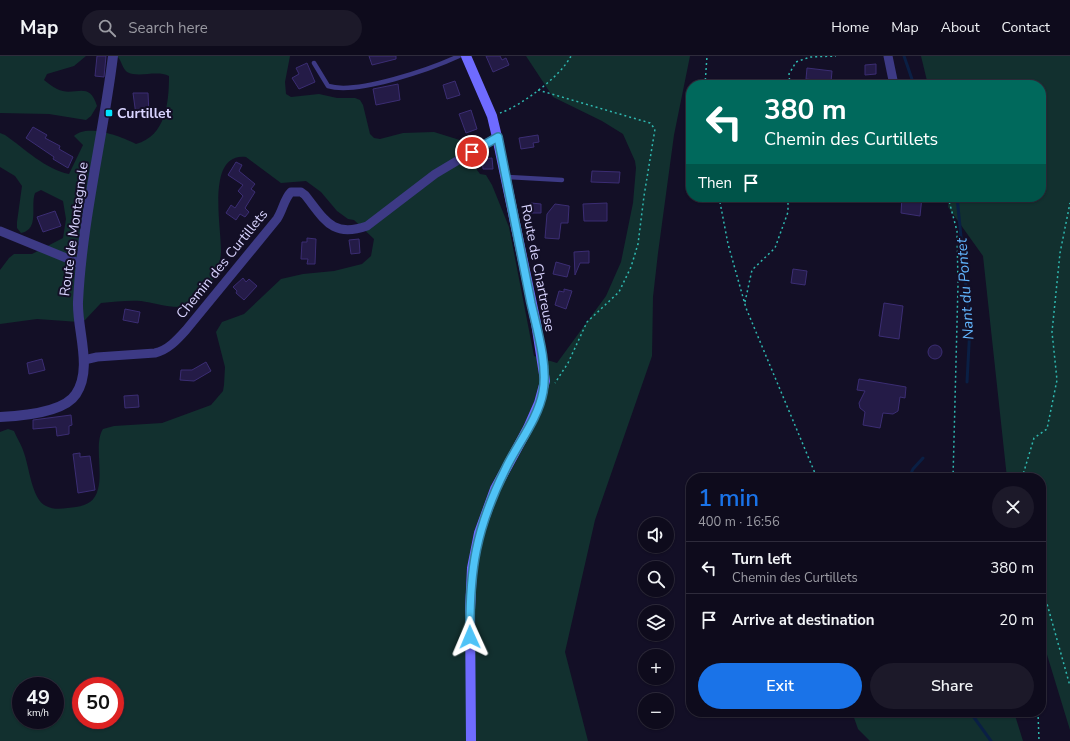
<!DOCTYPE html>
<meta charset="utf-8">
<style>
:root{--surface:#0e0b1c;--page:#1c1929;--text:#f1f3f6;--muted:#9b9ba3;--line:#2e2b3b;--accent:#1a73e8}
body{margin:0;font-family:"Nunito Sans",sans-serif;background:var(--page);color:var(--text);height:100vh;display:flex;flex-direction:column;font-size:15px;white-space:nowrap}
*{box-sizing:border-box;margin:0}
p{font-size:13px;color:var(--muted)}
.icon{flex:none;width:22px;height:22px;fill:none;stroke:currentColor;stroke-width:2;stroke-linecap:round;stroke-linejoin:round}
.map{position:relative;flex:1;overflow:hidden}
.side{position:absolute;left:686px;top:417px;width:360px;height:244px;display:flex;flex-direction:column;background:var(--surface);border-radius:16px;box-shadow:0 1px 3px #0004,0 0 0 1px var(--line)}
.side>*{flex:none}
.top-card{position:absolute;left:686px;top:24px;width:360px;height:122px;border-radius:16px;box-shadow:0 1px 3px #0004,0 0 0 1px var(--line);background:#00695c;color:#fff;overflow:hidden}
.buttons{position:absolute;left:638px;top:461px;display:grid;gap:8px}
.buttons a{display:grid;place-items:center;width:36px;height:36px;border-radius:50%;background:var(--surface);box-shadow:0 1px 3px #0004,0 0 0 1px var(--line);font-size:20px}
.speed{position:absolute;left:12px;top:621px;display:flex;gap:8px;font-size:20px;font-weight:700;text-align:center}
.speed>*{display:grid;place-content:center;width:52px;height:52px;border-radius:50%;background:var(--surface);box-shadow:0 1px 3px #0004,0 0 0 1px var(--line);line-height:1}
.speed small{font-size:10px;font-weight:400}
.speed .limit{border:6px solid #d22;background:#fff;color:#111}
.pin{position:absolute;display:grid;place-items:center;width:34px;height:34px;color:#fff;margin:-17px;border:2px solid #fff;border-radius:50%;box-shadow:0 1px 4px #0007}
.me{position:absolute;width:44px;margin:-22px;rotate:359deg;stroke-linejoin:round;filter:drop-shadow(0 0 3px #0008)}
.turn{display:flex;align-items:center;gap:14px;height:84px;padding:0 12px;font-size:18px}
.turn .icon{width:52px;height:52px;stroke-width:2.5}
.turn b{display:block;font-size:28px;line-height:34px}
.then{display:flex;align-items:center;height:38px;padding:0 12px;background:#0003;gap:8px;font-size:15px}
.round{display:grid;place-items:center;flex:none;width:42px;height:42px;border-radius:21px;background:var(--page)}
.headline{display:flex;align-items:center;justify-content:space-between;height:68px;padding:0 12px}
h1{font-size:24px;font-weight:600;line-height:30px;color:var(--accent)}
.cta{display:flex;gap:8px;margin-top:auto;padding:8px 12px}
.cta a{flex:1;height:46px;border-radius:24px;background:var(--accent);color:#fff;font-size:16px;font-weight:600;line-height:46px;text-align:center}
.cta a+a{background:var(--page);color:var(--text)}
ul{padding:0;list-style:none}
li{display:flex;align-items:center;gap:12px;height:52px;padding:0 12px;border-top:1px solid var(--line)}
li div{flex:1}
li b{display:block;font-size:15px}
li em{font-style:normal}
header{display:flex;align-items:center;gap:24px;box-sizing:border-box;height:56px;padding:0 20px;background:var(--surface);border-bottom:1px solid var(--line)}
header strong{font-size:19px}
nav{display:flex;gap:22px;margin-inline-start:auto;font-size:14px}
.search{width:280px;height:36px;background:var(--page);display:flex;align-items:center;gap:10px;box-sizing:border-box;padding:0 14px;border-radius:22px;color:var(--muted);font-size:15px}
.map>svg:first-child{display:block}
.green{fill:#12302f;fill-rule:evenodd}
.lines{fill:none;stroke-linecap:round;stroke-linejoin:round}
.stream{stroke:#0a1f44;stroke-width:3}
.building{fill:#241b47;stroke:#3b2d73}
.path{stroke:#2fb8b0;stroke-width:1.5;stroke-dasharray:2 3;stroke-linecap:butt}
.service{stroke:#3d3a85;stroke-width:4.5}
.minor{stroke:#3d3a85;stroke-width:9}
.tertiary{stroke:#3d3a85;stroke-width:10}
.secondary{stroke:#6f6bff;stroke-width:10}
.route-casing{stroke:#337fa1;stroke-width:10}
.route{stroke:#4fc3f7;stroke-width:7}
.poi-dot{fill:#00e5ff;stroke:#130f26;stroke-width:1.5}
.labels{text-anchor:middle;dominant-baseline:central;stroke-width:4;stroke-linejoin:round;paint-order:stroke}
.poi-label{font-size:14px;font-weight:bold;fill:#d9d4ff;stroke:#130f26;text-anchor:start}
.street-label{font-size:14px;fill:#d9d4ff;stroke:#130f26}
.water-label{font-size:15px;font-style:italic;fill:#62b6ff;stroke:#130f26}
</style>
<header>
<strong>Map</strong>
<div class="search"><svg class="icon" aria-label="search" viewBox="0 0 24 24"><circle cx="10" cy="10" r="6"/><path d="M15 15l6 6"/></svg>Search here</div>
<nav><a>Home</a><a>Map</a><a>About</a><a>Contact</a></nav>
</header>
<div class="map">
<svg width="1070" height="685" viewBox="0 0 1070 685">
<rect width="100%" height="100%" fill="#130f26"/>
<path class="green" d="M0,0H86L74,10L47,18L44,24C48,27 53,31 57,33C74,42 89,23 97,50L91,60L86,64L49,58L0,57Z
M117,0H290L285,26L286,38L291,41L319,38L337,42H355L360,44L363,49L370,78L374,82L380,83L403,77L434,76L479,90L477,114L480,118L486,119L492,129L509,171L534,300L557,307L606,240L621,206L633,147L636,112L635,105L623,78L602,65L553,41L526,0H690L674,79L658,197L653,241L652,300L595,464L565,596L588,685H0V376L8,373L14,375C17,382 22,390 24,397C29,410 32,444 46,450C55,455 67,452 76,451C88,449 95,445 98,433C103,415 94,387 103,373L114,370L162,367L211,349L223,335L224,329L225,311L216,276L222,266L244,258L281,223L303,218L334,215L362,208L371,200L374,183L354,164L348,163L337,155L321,136L306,125L281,127L246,101C205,96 222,173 221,197C220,212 208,239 195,247C180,256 157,247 141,245C128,244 114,246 101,247L85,264L79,266L37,263L0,268V214L9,202L14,198H32L63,182L66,163L63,145L41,134L35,137C30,150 40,173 21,177L17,172V166L22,130L15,120L0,111V77L5,79C25,93 45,113 69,118L83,89L74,80C87,67 123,81 136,88C166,80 169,46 169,20C157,14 138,22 127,16C122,12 122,5 117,0ZM21,630H55V664H21ZM81,630H115V664H81Z
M921,0H1070V674L1041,579V422H1007L983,200L948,151L949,141H1041V29H928Z
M852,656H1014L1023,685H870L858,673Z"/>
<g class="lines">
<path class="stream" d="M904,0L914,29
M957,141L970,270L967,326
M909,422L913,413L923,402
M967,656L973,660L991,685"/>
</g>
<path class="building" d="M97,0H106L104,21L95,20Z
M369,0H396V3L372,9Z
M486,0H500L502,4L506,2L509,9L493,16Z
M307,7L315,26L299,33L292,22L299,18L296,12Z
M876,8V18L865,19V9Z
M807,12L832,15L831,26L806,23Z
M455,25L460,39L447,43L443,29Z
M398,28L400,44L376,49L373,33Z
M133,37H148L149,58L136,59Z
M471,54L477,73L466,77L459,58Z
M33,71L47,79L45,82L60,90L59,93L73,101L68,112L53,103L54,101L26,82Z
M538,79L539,86L533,87L534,91L521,93L519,82Z
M492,102L493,113H483L482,103Z
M236,106L242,109L239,115L255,128L251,133L255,136L245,152L249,156L245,161L240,158L236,164L226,157L231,149L235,152L243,140L238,135L243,129L228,119Z
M592,115L620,116L619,127L591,126Z
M902,141H922L920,160L901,157Z
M531,147L541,148V157H531Z
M607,147V165H584L583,148Z
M555,148L569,150L568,167H561L559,183L545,182L547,158Z
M55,155L61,170L43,176L37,161Z
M307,182L316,183L315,208H307L308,203H301L302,186H307Z
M359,183L360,197L351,198L349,184Z
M589,195V207H580L575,219L574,196Z
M556,206L570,210L567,221L553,218Z
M793,213L807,215L805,229L791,227Z
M243,222L246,226L249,223L257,230L244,244L236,237L237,235L233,231Z
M564,233L572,235L566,253L555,249L559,235L564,236Z
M884,247L903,250L899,283L879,280Z
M125,253L140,256L138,267L123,264Z
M928 296a7 7 0 1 1 14 0a7 7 0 1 1-14 0Z
M42,303L45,314L29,318L27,307Z
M206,306L211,315L194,325L180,324L181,314H192Z
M859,323L906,331L905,342L900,341L898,355L893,358L883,357L880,372L863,369L865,356L860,352L859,347L865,335L857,334Z
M138,339L139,351L125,352L124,340Z
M71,359L72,369L69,370V378L57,380L56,371L33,373V364Z
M80,397V401L90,400L95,434L78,437L73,398Z"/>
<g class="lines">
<path class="path" d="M705,29L707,0
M790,29L789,18L796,6L810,1L836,0
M538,34L650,67L655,73L644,140L638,188L631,211L619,236L587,266L568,307L555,327
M500,57C521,50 561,20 571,0
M719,141L728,188L746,252L817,422
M948,141L957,175L958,229L953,422
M745,246L752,214L775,192L788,156V141
M1022,422L1034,382L1047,373L1057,324L1052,276L1060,197L1070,147
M1041,509L1044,537L1070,630
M1041,566L1043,571L1044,619L1041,645
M1038,656L1039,685"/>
<path class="service" d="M314,7L328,30C357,39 431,13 459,0
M506,121L562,124"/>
<path class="minor" d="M888,0L894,29
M0,175L81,208
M84,304L97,301L155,297C168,294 177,284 186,274L277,163C283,154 284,143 291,136H301L305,139C325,164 332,182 367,170L435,118L497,81"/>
<path class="tertiary" d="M0,361C21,360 64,357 76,338C93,312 77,275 78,246C82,163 103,82 113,0"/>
<path class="secondary" d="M466,0L492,60L497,81L536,267L545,325L539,347L528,372L495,433L479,477L472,512L470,554L471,685"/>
</g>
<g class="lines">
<defs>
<path id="route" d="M470,581C469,514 476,472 506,412C518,387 538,363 543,336C548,310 537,273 531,247C520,191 509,136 498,81L472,96"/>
</defs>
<use href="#route" class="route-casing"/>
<use href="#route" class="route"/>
</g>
<rect class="poi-dot" x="105" y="53" width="8" height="8" rx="2"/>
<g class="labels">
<g class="poi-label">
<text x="117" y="57">Curtillet</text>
</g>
<g class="street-label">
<text transform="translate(74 173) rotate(-82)">Route de Montagnole</text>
<text transform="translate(222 208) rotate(-51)">Chemin des Curtillets</text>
<text transform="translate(538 212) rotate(79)">Route de Chartreuse</text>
</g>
<g class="water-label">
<text transform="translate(965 233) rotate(-94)">Nant du Pontet</text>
</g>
</g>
</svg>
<div class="buttons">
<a><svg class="icon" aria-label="sound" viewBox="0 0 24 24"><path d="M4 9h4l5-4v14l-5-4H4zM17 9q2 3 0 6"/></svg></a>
<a><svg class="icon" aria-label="search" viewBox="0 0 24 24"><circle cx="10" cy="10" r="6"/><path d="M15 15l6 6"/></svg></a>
<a><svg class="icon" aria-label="layers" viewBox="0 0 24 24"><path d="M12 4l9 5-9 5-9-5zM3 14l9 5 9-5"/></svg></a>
<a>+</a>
<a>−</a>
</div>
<div class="speed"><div>49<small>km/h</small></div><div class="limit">50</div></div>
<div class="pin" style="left:472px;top:96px;background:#d93025"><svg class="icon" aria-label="arrive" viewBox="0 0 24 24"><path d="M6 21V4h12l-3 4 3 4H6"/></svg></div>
<svg class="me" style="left:470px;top:581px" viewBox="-20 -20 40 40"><path d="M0-17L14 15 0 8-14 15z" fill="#4fc3f7" stroke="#fff" stroke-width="4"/></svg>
<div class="top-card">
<div class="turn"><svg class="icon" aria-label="left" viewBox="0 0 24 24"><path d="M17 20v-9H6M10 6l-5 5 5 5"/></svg><div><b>380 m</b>Chemin des Curtillets</div></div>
<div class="then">Then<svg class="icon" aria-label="arrive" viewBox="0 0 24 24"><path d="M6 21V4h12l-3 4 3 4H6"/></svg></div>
</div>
<section class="side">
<div class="headline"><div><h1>1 min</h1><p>400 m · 16:56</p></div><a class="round"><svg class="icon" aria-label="close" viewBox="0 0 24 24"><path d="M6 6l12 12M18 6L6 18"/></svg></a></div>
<ul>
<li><svg class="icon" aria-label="left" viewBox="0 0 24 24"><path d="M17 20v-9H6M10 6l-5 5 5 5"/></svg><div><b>Turn left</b><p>Chemin des Curtillets</p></div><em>380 m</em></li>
<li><svg class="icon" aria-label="arrive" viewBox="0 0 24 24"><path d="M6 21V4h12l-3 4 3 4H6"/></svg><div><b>Arrive at destination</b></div><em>20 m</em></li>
</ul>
<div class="cta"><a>Exit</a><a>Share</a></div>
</section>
</div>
